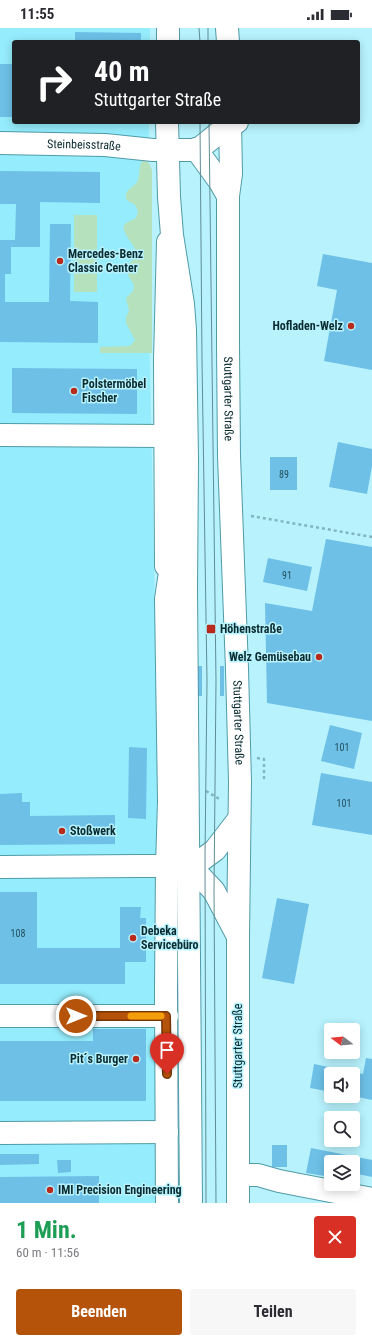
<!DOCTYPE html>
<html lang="de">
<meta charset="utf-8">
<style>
:root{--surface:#fff;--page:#f7f7f7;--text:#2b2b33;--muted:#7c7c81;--accent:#b45309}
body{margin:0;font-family:"Roboto Condensed",sans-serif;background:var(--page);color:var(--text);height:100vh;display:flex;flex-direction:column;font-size:15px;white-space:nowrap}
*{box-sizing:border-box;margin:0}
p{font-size:13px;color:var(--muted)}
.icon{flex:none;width:22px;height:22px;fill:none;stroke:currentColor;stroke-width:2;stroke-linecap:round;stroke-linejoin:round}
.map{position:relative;height:1175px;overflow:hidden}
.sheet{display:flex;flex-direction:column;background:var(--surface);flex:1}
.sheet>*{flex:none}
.banner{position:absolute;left:12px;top:12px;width:348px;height:84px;border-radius:4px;box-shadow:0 2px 10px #0003;background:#202124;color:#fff;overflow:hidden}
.needle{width:26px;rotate:286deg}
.controls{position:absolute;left:324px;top:995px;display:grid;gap:8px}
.controls a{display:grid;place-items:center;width:36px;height:36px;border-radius:4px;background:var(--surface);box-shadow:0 2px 10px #0003;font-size:20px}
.pin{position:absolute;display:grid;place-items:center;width:34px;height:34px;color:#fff;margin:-41px -17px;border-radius:50% 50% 50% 0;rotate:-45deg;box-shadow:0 0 4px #0007}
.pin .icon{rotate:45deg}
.me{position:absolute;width:44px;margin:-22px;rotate:90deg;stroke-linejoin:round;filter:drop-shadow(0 0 3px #0008)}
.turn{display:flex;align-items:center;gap:14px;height:84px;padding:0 16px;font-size:18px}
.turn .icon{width:52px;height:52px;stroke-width:2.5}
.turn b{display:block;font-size:28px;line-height:34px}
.round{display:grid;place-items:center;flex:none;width:42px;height:42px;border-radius:4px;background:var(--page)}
.headline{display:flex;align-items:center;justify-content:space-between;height:68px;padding:0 16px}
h1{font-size:24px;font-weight:700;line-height:30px;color:#1e9e55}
.action{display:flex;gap:8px;margin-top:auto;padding:8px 16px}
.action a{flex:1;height:46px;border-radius:4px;background:var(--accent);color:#fff;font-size:16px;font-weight:700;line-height:46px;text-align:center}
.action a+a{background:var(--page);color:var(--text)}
.status{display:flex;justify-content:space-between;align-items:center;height:28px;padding:0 20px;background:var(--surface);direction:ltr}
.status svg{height:11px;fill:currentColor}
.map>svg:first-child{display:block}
.built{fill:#95ecfc}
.green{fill:#b5e2bd}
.building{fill:#6ec0e7}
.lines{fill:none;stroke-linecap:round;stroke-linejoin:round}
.minor-casing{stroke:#509ba8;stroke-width:24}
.major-casing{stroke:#509ba8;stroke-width:24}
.path{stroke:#82b5be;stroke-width:2.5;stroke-dasharray:3 3;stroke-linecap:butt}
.minor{stroke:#fff;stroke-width:22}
.major{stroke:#fff;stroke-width:22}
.tram{stroke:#5f8d95;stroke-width:1}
.route-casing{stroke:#753606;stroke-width:10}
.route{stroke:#b45309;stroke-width:7}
.slow{stroke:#f59e0b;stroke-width:7}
.poi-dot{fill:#b82b1c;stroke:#b7f2fd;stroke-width:1.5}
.labels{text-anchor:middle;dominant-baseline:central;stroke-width:3;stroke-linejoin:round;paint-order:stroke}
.number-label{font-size:10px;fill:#23505e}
.street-label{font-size:12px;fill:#0a2b30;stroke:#b7f2fd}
.poi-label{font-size:12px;font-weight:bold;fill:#0a2b30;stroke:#b7f2fd;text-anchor:start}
</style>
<div class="status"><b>11:55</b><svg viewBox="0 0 49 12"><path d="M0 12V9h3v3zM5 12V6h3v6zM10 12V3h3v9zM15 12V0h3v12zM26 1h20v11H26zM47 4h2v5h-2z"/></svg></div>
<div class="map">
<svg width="372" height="1175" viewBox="0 0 372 1175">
<rect width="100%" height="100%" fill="#b7f2fd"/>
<path class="built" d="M0,0H150V14H14V94H149L148,238L167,1175H0Z"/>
<path class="green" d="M144,130L150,137L152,142V325H100V319L130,318L135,312L126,295V289L129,283L126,270L133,263L134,257L129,249L126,239C128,235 135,232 136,227C138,218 118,203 125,196C127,194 133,192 136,190L138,183C137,181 136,179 135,177C132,174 126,174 126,169C124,163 134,159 137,154C141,147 137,139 144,130Z
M74,187H97V264H74Z"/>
<path class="building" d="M75,4L141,5V14H75Z
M0,36H14V89H0Z
M0,143L100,144V175L40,174V219H11V246H5V274H49L50,196H71L70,273L98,274V315L0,314V212H15L16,176H0Z
M323,226L372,235V342L324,333L337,262L317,258Z
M12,340L137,341V386L12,385Z
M338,414L372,421V438L367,466L329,459Z
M270,429H297V462H270Z
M326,511L372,519V693L267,675L265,575L312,583Z
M268,530L312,539L307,563L263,554Z
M198,638H202V668H198Z
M220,638H224V668H220Z
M330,697L362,705L354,741L321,733Z
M129,719L147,720L146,791L128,790Z
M321,745L372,754V807L312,797Z
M22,765V774H30V788L115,787V816L0,817V766Z
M0,864H37V920H120V879H141L140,890H146V934H125V956H0Z
M277,870L309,876L294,956L262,950Z
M93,1001H146V1073H0V1013H93Z
M366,1030L372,1031V1072L353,1068V1046H331V1064L310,1060L314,1036L363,1046Z
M272,1117H287V1139H272Z
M311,1120L372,1132V1149L353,1145V1134H331V1149L306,1145Z
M0,1126H39V1136L0,1137Z
M57,1132H71V1144L58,1145Z
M99,1148V1175H0V1149Z"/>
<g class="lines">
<defs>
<g id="minor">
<path id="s1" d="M0,115L105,117L153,122H193L200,120L221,103L237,94"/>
<path d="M196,121L220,154L228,168"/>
<path d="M0,407L165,408"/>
<path d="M166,538L165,332L168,214"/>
<path d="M167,838L166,961L167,1175"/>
<path d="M0,988H167"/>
<path d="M0,1105L167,1104"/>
<path d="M238,1147H258L279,1153L372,1171"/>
</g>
<g id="major">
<path d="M227,0L228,14"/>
<path d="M168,14V0"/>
<path d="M167,94L169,169L172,207L183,276L185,302L187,432L186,562L191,1175"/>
<path id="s2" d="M230,94L231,146L228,168V318L229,428L237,641L240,754L238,908V1175"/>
<path d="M167,838L169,773L166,571L175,512"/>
<path d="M0,839L140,838H167L188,840L197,845L214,863L236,905"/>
<path d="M188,840L196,836L215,822L238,792"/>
</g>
</defs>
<use href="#minor" class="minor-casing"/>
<use href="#major" class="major-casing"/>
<path class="path" d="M251,488L372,509
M257,730L264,731V753
M206,763L221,772"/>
<use href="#minor" class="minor"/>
<use href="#major" class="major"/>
<path class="tram" d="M199,0L200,14
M208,0V14
M200,94L202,332L207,653L205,829L206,1175
M209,94L216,653L214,863L216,1175"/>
</g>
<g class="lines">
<defs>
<path id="route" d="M76,988H166L167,1046"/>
</defs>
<use href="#route" class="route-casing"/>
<use href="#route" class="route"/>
<path class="slow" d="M131,988H161"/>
</g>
<g class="poi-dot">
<circle cx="60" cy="233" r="4"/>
<circle cx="351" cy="298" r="4"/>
<circle cx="74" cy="363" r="4"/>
<rect x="206" y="596" width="10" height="10" rx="2"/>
<circle cx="319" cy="629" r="4"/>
<circle cx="62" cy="803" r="4"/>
<circle cx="133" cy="910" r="4"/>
<circle cx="136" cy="1031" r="4"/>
<circle cx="50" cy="1162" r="4"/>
</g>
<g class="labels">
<g class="number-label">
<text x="284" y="446">89</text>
<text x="287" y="547">91</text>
<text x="342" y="719">101</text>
<text x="344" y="775">101</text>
<text x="18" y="905">108</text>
</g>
<g class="street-label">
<text stroke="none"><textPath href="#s1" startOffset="84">Steinbeisstraße</textPath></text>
<text stroke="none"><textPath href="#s2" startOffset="277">Stuttgarter Straße</textPath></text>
<text stroke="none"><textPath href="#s2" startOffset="601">Stuttgarter Straße</textPath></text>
<text transform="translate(238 1018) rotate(-90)">Stuttgarter Straße</text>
</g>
<g class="poi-label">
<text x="68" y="226">Mercedes-Benz<tspan x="68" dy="14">Classic Center</tspan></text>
<text x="343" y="298" text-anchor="end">Hofladen-Welz</text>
<text x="82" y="356">Polstermöbel<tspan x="82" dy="14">Fischer</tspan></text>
<text x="220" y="601">Höhenstraße</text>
<text x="311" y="629" text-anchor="end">Welz Gemüsebau</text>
<text x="70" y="803">Stoßwerk</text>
<text x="141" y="903">Debeka<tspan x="141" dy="14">Servicebüro</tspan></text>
<text x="128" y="1031" text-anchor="end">Pit´s Burger</text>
<text x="58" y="1162">IMI Precision Engineering</text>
</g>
</g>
</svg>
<div class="controls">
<a><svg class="needle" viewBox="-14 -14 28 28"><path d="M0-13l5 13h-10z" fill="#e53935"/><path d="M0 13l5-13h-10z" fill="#7c7c81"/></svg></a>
<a><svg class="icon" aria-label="sound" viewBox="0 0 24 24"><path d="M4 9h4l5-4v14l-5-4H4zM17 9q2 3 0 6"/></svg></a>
<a><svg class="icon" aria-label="search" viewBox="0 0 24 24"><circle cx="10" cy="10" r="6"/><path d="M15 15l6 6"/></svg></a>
<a><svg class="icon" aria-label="layers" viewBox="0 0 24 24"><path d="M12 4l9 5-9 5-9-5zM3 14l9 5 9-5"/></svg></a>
</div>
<div class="pin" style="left:167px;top:1046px;background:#d93025"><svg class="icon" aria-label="arrive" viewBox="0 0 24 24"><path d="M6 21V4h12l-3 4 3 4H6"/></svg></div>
<svg class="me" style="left:76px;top:988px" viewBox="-20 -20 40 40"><circle r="17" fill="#b45309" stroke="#fff" stroke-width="3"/><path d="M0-11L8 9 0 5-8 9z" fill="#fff"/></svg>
<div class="banner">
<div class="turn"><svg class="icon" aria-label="right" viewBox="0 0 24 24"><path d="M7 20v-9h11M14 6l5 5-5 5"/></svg><div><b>40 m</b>Stuttgarter Straße</div></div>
</div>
</div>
<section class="sheet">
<div class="headline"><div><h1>1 Min.</h1><p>60 m · 11:56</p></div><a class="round" style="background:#d93025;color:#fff"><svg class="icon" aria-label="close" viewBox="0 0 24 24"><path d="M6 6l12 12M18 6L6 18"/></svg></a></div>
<div class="action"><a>Beenden</a><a>Teilen</a></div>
</section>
